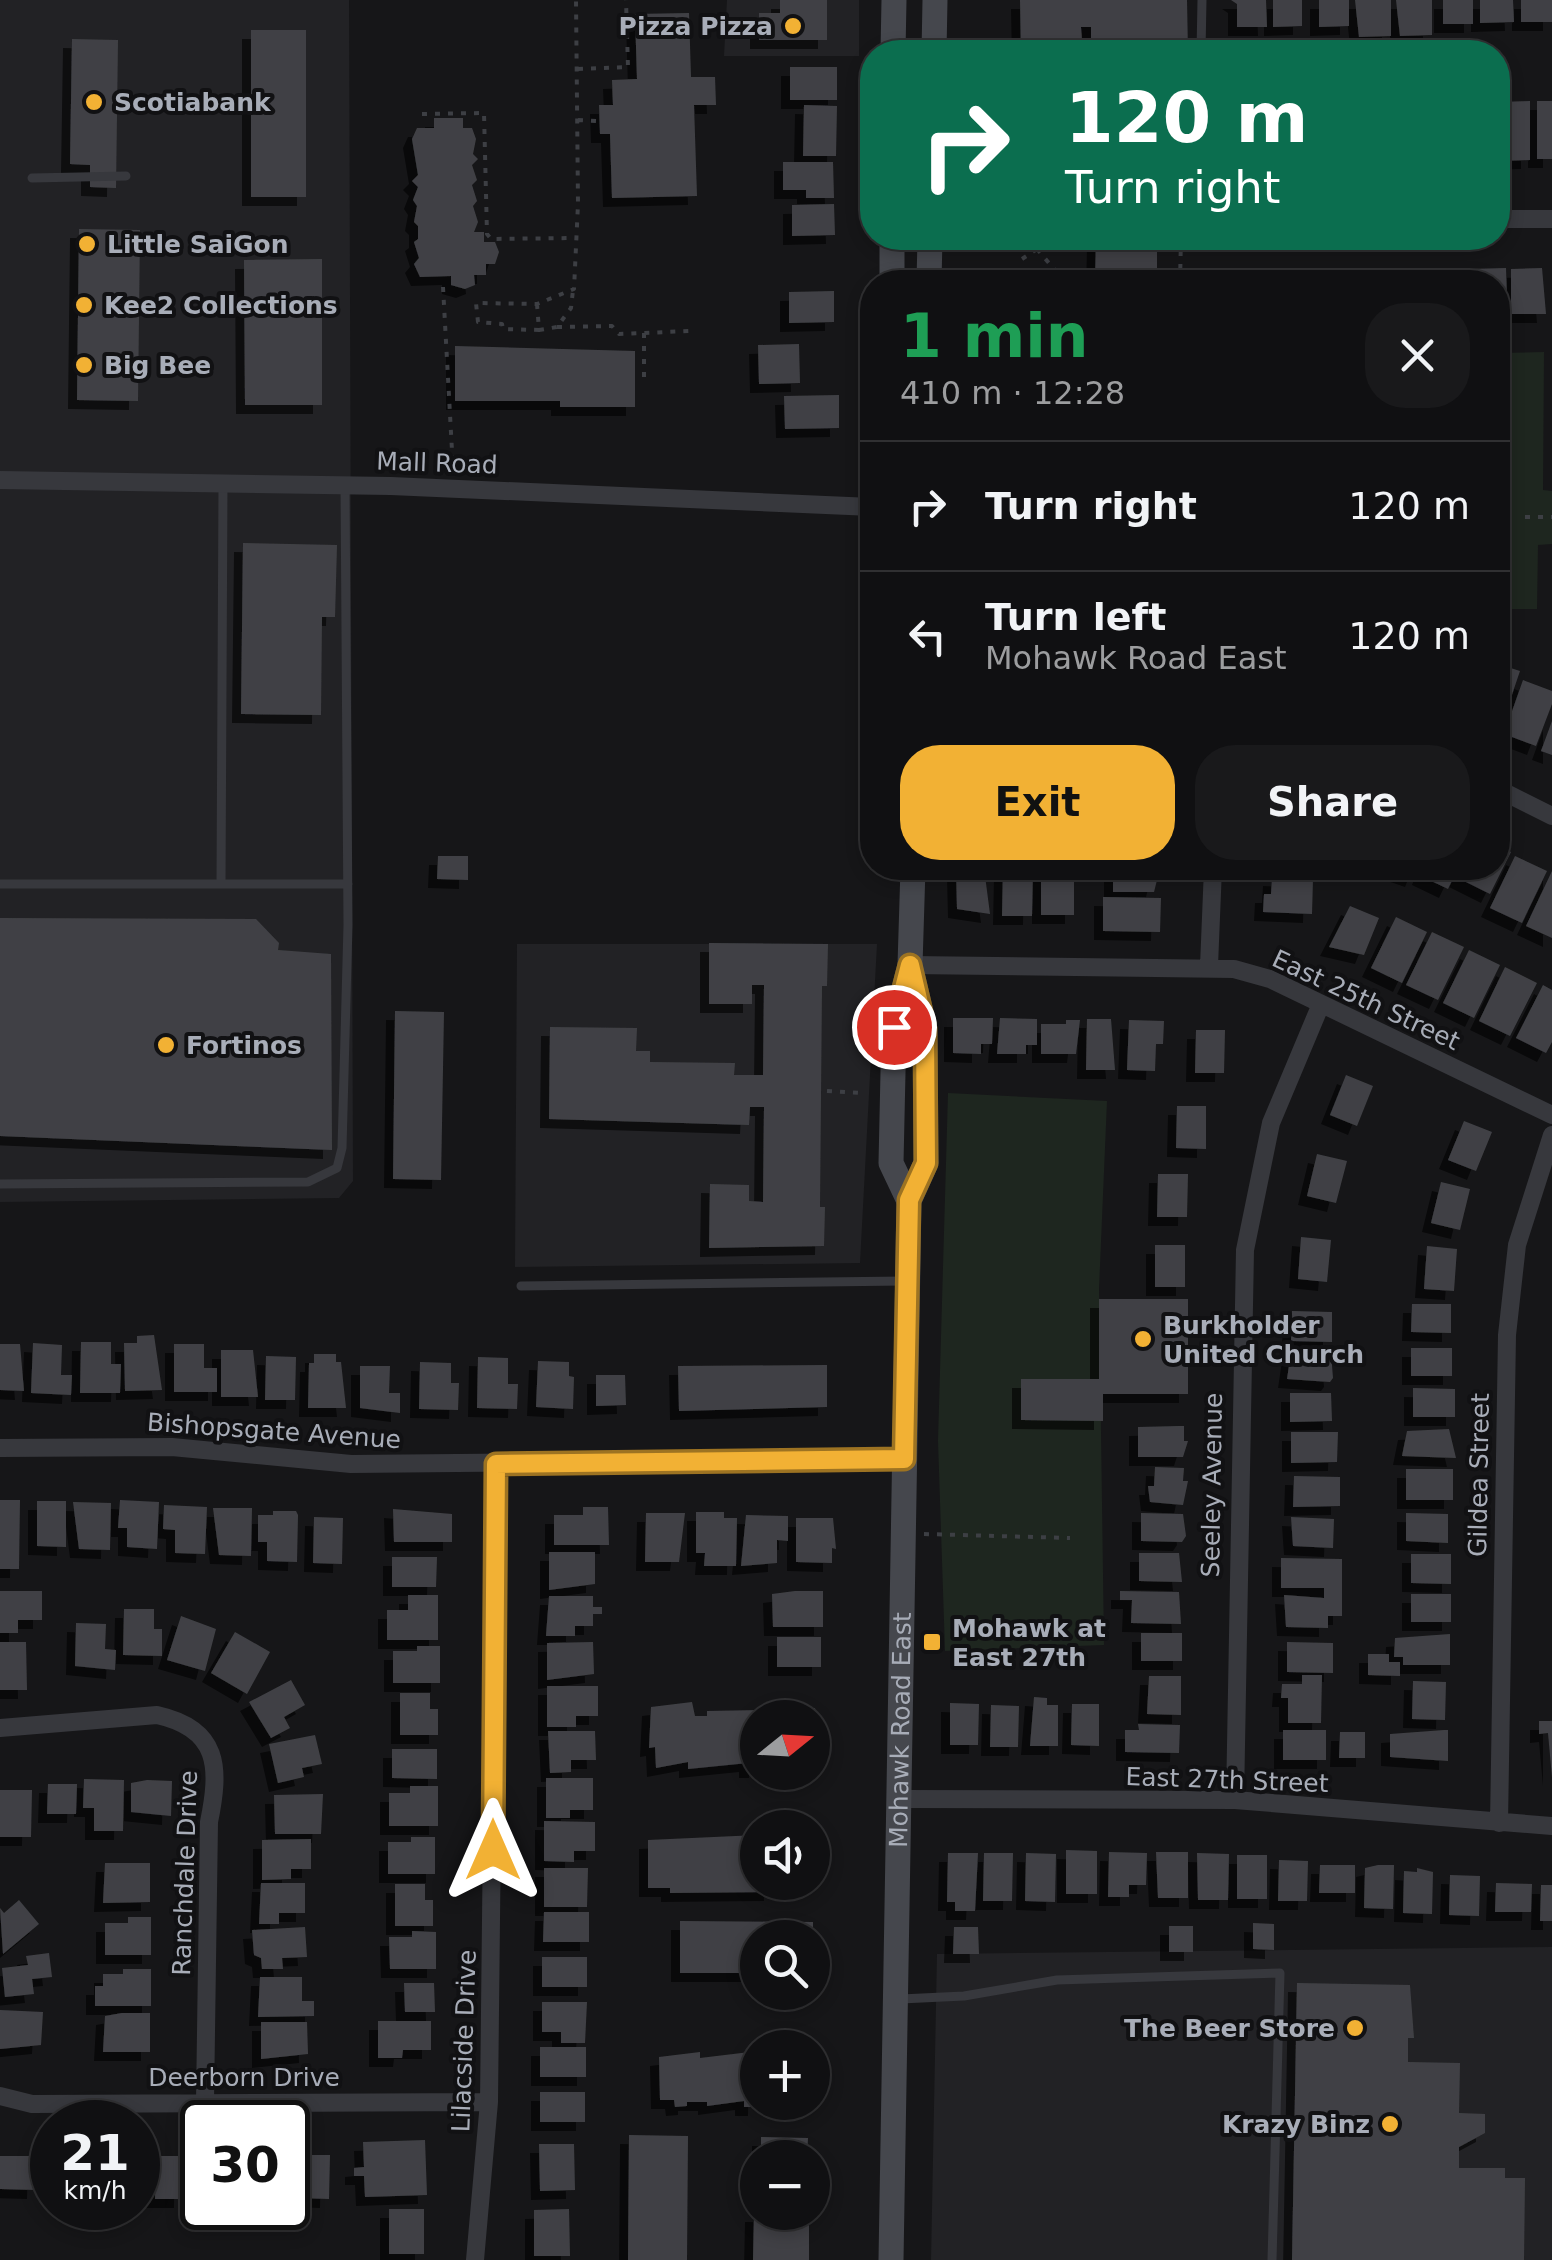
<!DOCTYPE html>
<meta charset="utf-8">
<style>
:root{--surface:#101012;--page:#19191b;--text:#f1f3f6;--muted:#9c9d9f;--line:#303032;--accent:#f2b134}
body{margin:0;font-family:"DejaVu Sans",sans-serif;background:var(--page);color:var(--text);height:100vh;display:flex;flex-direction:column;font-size:38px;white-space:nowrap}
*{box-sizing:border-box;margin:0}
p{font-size:32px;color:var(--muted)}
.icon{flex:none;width:55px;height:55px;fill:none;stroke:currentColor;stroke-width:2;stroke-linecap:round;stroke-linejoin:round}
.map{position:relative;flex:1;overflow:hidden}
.panel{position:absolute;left:860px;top:270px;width:650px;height:610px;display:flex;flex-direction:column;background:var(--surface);border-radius:40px;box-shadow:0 5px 15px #0003,0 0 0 2px var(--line)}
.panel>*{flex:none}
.banner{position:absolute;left:860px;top:40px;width:650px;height:210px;border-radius:40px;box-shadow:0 5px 15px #0003,0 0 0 2px var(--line);background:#0b6e4f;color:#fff;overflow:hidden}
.needle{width:65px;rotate:72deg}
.controls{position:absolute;left:740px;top:1700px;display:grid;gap:20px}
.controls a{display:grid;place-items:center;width:90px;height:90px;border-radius:50%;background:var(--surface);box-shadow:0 5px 15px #0003,0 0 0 2px var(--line);font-size:50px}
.speed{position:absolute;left:30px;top:2100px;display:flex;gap:20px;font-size:50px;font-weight:700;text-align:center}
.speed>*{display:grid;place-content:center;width:130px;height:130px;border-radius:50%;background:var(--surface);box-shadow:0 5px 15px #0003,0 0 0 2px var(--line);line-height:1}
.speed small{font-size:25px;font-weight:400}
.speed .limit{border:5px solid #111;border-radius:15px;background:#fff;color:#111}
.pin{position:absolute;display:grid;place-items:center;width:85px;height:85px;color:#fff;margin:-42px;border:5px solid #fff;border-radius:50%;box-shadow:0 2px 10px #0007}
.me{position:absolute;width:110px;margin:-55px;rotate:0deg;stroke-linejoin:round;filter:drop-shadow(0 0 8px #0008)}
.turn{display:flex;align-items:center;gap:35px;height:210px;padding:0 40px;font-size:45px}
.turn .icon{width:130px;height:130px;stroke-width:2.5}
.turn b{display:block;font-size:70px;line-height:85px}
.round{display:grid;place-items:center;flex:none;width:105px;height:105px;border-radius:40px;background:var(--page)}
.headline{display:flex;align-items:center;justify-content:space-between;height:170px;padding:0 40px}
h1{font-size:60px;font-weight:700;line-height:75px;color:#1e9e55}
.button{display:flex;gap:20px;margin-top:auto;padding:20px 40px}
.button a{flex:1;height:115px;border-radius:40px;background:var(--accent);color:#111;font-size:40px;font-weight:700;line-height:115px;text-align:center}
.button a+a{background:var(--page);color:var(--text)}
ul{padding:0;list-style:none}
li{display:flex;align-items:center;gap:30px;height:130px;padding:0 40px;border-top:2px solid var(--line)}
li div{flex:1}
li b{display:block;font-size:38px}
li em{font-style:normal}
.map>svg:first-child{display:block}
.built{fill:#222225}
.green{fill:#1e261f}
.building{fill:#404145;filter:url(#shadow)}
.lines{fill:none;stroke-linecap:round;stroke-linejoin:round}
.path{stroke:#3d3f44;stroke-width:4;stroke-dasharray:5 8;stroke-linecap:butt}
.lane{stroke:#37383d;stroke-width:9}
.street{stroke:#37383d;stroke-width:18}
.secondary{stroke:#45474d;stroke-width:25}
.route-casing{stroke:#9d7322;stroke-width:25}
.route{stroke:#f2b134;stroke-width:18}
.poi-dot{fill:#f2b134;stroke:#111113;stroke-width:4}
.labels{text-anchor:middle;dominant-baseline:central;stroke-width:8;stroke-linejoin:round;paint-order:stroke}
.poi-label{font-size:25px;font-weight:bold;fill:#a8adb8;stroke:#111113;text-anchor:start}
.street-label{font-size:25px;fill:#a8adb8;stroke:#111113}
</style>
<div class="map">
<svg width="1552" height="2260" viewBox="0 0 1552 2260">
<defs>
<filter id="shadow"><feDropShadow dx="-9" dy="9" stdDeviation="0" flood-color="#0009"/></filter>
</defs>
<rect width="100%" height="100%" fill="#161618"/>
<path class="built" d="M0,0H349L353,1181L339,1198L0,1202Z
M727,0H859V56H724Z
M517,944H877L860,1263L515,1267Z
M1552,1947V2260H931L937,1954Z"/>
<path class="green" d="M1544,352L1543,490L1552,491V544L1538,545L1537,609H1498V353Z
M948,1093L1107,1101L1099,1289L1104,1645L945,1651L938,1441Z"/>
<path class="building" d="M780,0H827V40H759V13H780Z
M1020,0H1187L1188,52H1121V46H1091V27H1081L1082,40H1074V52H1021Z
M1231,0H1266L1267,27H1237V4Z
M1273,0H1302V26L1273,27Z
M1319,0H1349V26L1319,27Z
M1355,0H1391V36L1359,37Z
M1396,0H1432V35L1400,36Z
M1443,0H1473V24H1443Z
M1480,0H1513L1514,22L1480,23Z
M1521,0H1552V22H1521Z
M689,13L691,77H715L716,105H694L697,196L612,198L610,134H600L599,105H613L612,80L637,79L635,14Z
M251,30H306V197H251Z
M72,39L118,40L116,188L90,187V165L70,164Z
M790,67H837V100H790Z
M1530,101V160L1498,161V102Z
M1537,101H1552V159H1537Z
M804,105L837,106L836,156H803Z
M434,118H463V128H472L476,139L473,154L478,159L472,165L477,180L472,185L477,201L473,206L478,222L474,232H484V242H495L499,252L495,264H486V275H474L475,285L465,289L451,285V276L420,277L414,264L419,258L414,242L418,239V226L414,222L417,206L413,200L418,187L412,181L418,175L412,139L417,128H434Z
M783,162H833L834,198H806V190H783Z
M834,204L835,235L792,236V205Z
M79,229L140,230L138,401L77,400Z
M1096,238H1157V282H1095Z
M322,259V405H245L244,260Z
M1506,268L1508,329H1498V282H1470L1469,269Z
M1542,268L1546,314H1511V269Z
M1425,269L1426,282H1389V270Z
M1350,270H1382L1385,282H1350Z
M1430,270H1463L1465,282H1430Z
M1311,271H1344L1345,282H1311Z
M1263,273H1304V282H1263Z
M834,291V322L789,323V292Z
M799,344L800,383L759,384L758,345Z
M455,346L635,351V407H560V401H455Z
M839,395V428L785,429L784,396Z
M243,543L337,545L335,617H322L321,715L241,714Z
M1498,664L1520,671L1501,727L1498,726Z
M1523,680L1552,691V704L1536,746L1504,734Z
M1552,721V755L1541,751Z
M1498,845L1511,852L1490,894L1458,878L1463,868H1498Z
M438,856H468V880L437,879Z
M1515,856L1547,871L1522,923L1490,908Z
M956,868H984L990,914L957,909Z
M1003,868H1033L1032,916H1002Z
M1041,868H1074V915H1041Z
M1113,868H1160L1154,892H1113Z
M1266,868H1313V871H1266Z
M1385,868H1418L1414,878Z
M1424,868H1458L1448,889L1421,876Z
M1552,871V938L1526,926Z
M1272,877L1313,879L1312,914L1263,912L1264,894H1271Z
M1103,897L1161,898L1160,932L1103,931Z
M1350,906L1379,918L1364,955L1329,947Z
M1396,917L1427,932L1402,983L1371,968Z
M0,918L256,919L279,943L278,950L331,954L332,1150L0,1136Z
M1432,932L1464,947L1438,1000L1406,985Z
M709,943L828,944L827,986H822L820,1207H825L824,1246L709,1248L710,1184L749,1185V1201L763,1202L764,1107H750L749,1125L549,1119L550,1027L637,1028L636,1051H650V1062L735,1063L734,1075H763L764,985H752V1004H709Z
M1469,950L1500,965L1474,1018L1443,1003Z
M1505,967L1537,983L1510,1036L1479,1021Z
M1543,985L1552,990V1042L1546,1053L1516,1038Z
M395,1011L444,1012L441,1180L393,1179Z
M953,1018H993L992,1044H981V1054L953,1053Z
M1000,1018L1037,1019V1045H1026V1054H997Z
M1087,1019H1111L1115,1070H1086Z
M1066,1020H1080L1076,1054H1041V1024H1066Z
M1129,1020L1164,1021L1163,1044H1156L1155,1071L1127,1070Z
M1196,1030H1225L1224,1073H1195Z
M1346,1075L1373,1086L1357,1126L1330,1115Z
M1177,1106H1206V1149L1176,1148Z
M1464,1121L1492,1132L1476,1171L1448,1160Z
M1317,1154L1347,1161L1336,1203L1307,1196Z
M1158,1174H1188L1187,1217H1157Z
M1441,1182L1470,1189L1460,1230L1431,1223Z
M1301,1237L1331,1240L1327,1282L1298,1279Z
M1155,1245H1185V1287H1155Z
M1427,1246L1457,1249L1454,1291L1424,1289Z
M1099,1299H1188V1394H1103V1421L1021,1420V1379H1099Z
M1412,1304H1451V1333L1411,1332Z
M1292,1311L1332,1312V1342L1291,1341Z
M154,1335L162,1390L125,1391L124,1343H137V1336Z
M81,1342H111V1364H121L120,1393H80Z
M33,1343L62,1345L61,1375H72L71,1395L31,1393Z
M0,1344H20L24,1391L0,1390Z
M174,1344H204V1368H217V1392H174Z
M1411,1348H1452V1376H1411Z
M221,1350H253L258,1397H221Z
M1291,1352L1331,1353L1333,1378L1330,1382L1287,1379Z
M314,1354H336V1362H341L346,1408H308L309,1363H314Z
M266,1356L296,1357L295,1400H265Z
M478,1357L508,1358V1384H518L517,1409L477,1408Z
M538,1361L569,1362V1376L574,1377L573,1409L536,1407Z
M420,1362L451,1363V1383H459L458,1410L419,1409Z
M827,1365V1407L679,1411L678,1366Z
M360,1366H390L389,1393H400V1413L360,1408Z
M596,1375H625L626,1405L596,1406Z
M1413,1388L1455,1389V1417H1413Z
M1290,1393H1331L1332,1421L1290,1422Z
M1179,1426H1184V1441H1188L1183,1457H1138V1427Z
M1449,1429L1456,1458L1402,1456L1407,1431Z
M1291,1432H1338L1337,1462L1291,1463Z
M1155,1467L1184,1468L1183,1481H1188L1183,1505L1150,1502L1148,1486H1154Z
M1406,1469H1453V1500H1406Z
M1294,1476L1340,1477V1506L1293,1507Z
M0,1500H20L19,1569H0Z
M120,1500L159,1502L157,1549L127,1547V1528H118Z
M37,1501H66V1547L37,1546Z
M73,1502L111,1503L110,1550L79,1549Z
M164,1505L207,1507L205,1554L175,1553V1530L163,1529Z
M583,1507H608L609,1545H554V1515H583Z
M213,1508H252L251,1556L219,1555Z
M393,1509L452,1514V1542H394Z
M273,1511H296L298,1515L297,1562L267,1561V1542H258V1515H273Z
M696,1512H724V1518H737L736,1566H704L705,1553H696Z
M646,1513H685L679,1562H645Z
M1141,1513L1183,1514L1186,1536L1182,1542L1141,1541Z
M1406,1513L1448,1514V1543L1406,1541Z
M746,1515L788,1516V1541L777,1540V1563L741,1566Z
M314,1517L343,1518L342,1564L313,1563Z
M1291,1517L1334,1519L1333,1548L1293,1546Z
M796,1518H833L836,1549L832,1548V1563L796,1562Z
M549,1552H595V1584L549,1590Z
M1139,1553H1179L1182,1582L1139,1581Z
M1411,1554H1451V1584L1411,1583Z
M392,1557H437L436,1587H392Z
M1281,1558L1342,1559V1616H1328V1628L1286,1627L1284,1595L1324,1598V1588H1281Z
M0,1591H42V1620H18V1633H0Z
M795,1591H823V1627H773L772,1594Z
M1120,1591L1179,1592L1181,1624L1131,1623L1132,1600H1120Z
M1411,1594H1451V1622H1411Z
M408,1595H438V1640H387V1610H408Z
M549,1596H593V1607H602V1614H593V1626H575V1636H546Z
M124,1609H154V1629H162V1656L123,1655Z
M181,1616L216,1629L205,1671L167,1660Z
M76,1623L106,1624L105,1649L116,1650L115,1670L75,1666Z
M235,1632L270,1652L247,1694L211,1673Z
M1141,1633H1182V1661H1141Z
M1450,1634V1665H1403V1657H1394L1395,1638Z
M777,1637H821V1667H777Z
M0,1642H26L27,1690H0Z
M593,1642L594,1674L547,1680V1643Z
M1287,1642L1333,1643V1673L1287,1672Z
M417,1646H440V1683H393V1651H417Z
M1368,1654H1389V1662H1400V1676L1368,1675Z
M1302,1675H1322L1321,1723H1288V1698H1281L1282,1684H1302Z
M1149,1676H1181V1715L1147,1714Z
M291,1680L305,1705L284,1717L290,1728L271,1738L249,1702Z
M1413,1681L1446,1682L1445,1720L1412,1719Z
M547,1686H598V1716H576V1727H547Z
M400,1693H430V1709H438V1735H400Z
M1034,1697L1047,1698V1705H1058V1746H1030Z
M793,1701V1708H815L816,1718H772L776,1702Z
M692,1702L695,1716H707V1711L761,1710L758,1769H748V1763L688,1769V1762L656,1768L655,1747L649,1748L651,1707Z
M950,1703L979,1704L978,1745H950Z
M1072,1704H1099V1746L1071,1745Z
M991,1705L1019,1706L1018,1747H990Z
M1539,1721H1552V1777L1548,1733L1539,1734Z
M1138,1724L1180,1725L1179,1753L1125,1752V1730H1139Z
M1283,1730H1326V1760H1283Z
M1444,1730H1448V1761L1390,1757V1734Z
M548,1731H595L596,1760H571V1772L550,1773Z
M1340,1732H1365V1758H1339Z
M315,1735L322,1764L302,1768L304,1777L278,1783L269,1744Z
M392,1749H437V1779L392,1778Z
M546,1778H593V1810H570V1818H546Z
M84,1779L124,1780L123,1831H94V1808H83Z
M147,1780L172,1781L171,1816L131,1812V1783Z
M48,1784H77L76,1814H47Z
M410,1786H438V1826H389V1793H410Z
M0,1790H32L31,1837H0Z
M323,1794L321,1834H275L274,1795Z
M544,1821L595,1822V1851H574V1862L544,1861Z
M758,1835V1882H812V1839H818L819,1886H773V1892L670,1893V1888H648V1840Z
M411,1837H435V1874H388V1842H411Z
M311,1839V1869H291V1879L262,1880V1840Z
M1066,1850L1097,1851V1894H1066Z
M1109,1852L1147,1853L1146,1885H1129V1897H1108Z
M1156,1852H1188V1898H1158Z
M948,1853H978L975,1911H955V1902H947Z
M984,1853H1013L1012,1901H983Z
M1026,1853L1056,1854L1055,1902L1025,1901Z
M1197,1853L1229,1854L1228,1900H1198Z
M1237,1855H1267V1899H1237Z
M1279,1860L1308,1861L1307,1901H1278Z
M105,1863H150V1902L103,1903Z
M1320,1865H1355V1893H1319Z
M1378,1865H1394L1393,1909L1364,1908L1365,1868Z
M544,1868H588L587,1907H544Z
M1417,1868L1433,1872L1432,1914L1403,1913L1404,1871L1417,1872Z
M1450,1875L1480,1876L1479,1916L1449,1915Z
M261,1883H305V1913H279V1924H259Z
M1496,1883L1532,1884L1531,1912H1495Z
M395,1884H425V1900H433V1926H395Z
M1541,1885H1552V1921H1540Z
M19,1900L39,1924L3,1954L0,1908L4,1913Z
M544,1912H589V1942H543Z
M128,1917H151V1955H105V1923H128Z
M680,1921L813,1922V1938H758V1973H680Z
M1253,1923L1274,1924V1950L1253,1949Z
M1169,1926H1193V1952H1169Z
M305,1927L307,1957L282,1958L283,1969H262L261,1958L254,1955L252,1930Z
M954,1927H978L979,1954H953Z
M412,1931L436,1932V1969H390L389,1937H412Z
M49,1953L52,1977L32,1979L34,1994L5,1997L2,1968L28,1965L26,1956Z
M542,1957H587V1987H542Z
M123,1969H151V2006H95V1986H103V1974H123Z
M260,1977H302V2001H314V2016L258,2017Z
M404,1983H434L435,2012H405Z
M1297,1983L1410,1985L1414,2038H1408V2062L1460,2063L1459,2113L1485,2114V2133L1459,2147V2168H1505V2178H1525L1524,2260H1292Z
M542,2002H587L585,2043H561V2032H542Z
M0,2010L43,2012L41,2045L0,2049Z
M122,2013H150V2052H103L105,2016Z
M378,2021H431V2050H403L402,2058H378Z
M261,2022H307L308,2054L261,2059Z
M540,2047H586V2077H540Z
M700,2052V2058L750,2052V2058H758L757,2107H744V2101L707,2106V2102H687V2106L675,2107L674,2100H660L659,2057Z
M812,2059H819V2102H812Z
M540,2092H585V2122H540Z
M629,2135L688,2136L687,2260H628Z
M761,2137L808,2138L807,2158H761Z
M425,2140L427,2195L365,2197L364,2176H354V2168L364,2167L363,2142Z
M539,2144H574L575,2190L540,2191Z
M301,2155H330L329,2199L300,2198Z
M0,2156H37L36,2190L0,2189Z
M156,2156H184L183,2199H155Z
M389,2209H424V2254H389Z
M569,2209L570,2256H534V2210Z
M754,2213L809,2214V2260H753Z"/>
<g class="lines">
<path class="path" d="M578,69L628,67L626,0
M422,114L484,113L487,234L491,239L575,238
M578,120L596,121
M1037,249L1065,282
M1022,259L1037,249L1040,238
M1180,282L1181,238
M443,287L453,469
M537,304L539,330L503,329L502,324L478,322L476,303L537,304L574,289L578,204L576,0
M557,327L612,326L619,334L690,331
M539,330L557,327L571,308L573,290
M644,333V385
M1525,517H1552
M827,1091L861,1093
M924,1534L1070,1538"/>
<path class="lane" d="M1201,52L1202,0
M32,178L126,176
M1002,282L1013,275L1036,276L1043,282
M0,884H348
M221,884L223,483
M0,1184L308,1182L337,1168L342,1148L348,925L345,485
M521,1286L904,1281
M901,1999L964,1996L1057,1980L1280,1973L1272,2260"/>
<path class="street" d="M1498,219H1552
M0,480L391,486L872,507
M1498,789L1552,816
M910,965L1234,969L1270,979L1552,1115
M1209,966L1213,868
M0,1448L172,1447L351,1464L904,1459
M0,1728L157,1715C220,1729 220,1768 209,1822L205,2102
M899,1799L1235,1800L1552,1826
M1235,1800L1245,1250L1271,1123L1321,1004
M1499,1823L1507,1335L1517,1245L1552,1135
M0,2096L32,2104L489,2102
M475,2260L489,2102L496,1464"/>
<g class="secondary">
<path d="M893,52L894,0"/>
<path d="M934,52L935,0"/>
<path d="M892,282V238"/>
<path d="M929,282L930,238"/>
<path d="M909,1201L891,1163L894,1027L910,965L913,868"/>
<path id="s1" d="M891,2260L909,1201L926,1163L925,1029L910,965"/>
</g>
</g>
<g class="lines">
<defs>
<path id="route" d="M493,1850L496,1464L904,1459L909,1200L926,1163L925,1029L910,965L894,1027"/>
</defs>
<use href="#route" class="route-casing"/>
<use href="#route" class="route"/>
</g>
<g class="poi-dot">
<circle cx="793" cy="26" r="10"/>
<circle cx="94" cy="102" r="10"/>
<circle cx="87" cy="244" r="10"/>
<circle cx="84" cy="305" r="10"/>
<circle cx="84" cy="365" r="10"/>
<circle cx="166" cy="1045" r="10"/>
<circle cx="1143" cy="1339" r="10"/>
<rect x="922" y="1632" width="20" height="20" rx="5"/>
<circle cx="1355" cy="2028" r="10"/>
<circle cx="1390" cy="2124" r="10"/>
</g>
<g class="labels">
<g class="poi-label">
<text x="773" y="26" text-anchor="end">Pizza Pizza</text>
<text x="114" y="102">Scotiabank</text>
<text x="107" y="244">Little SaiGon</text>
<text x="104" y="305">Kee2 Collections</text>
<text x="104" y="365">Big Bee</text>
<text x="186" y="1045">Fortinos</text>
<text x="1163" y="1325">Burkholder<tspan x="1163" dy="29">United Church</tspan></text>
<text x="952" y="1628">Mohawk at<tspan x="952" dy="29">East 27th</tspan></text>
<text x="1335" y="2028" text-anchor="end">The Beer Store</text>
<text x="1370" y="2124" text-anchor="end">Krazy Binz</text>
</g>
<g class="street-label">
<text transform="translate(437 463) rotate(2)">Mall Road</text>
<text transform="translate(1366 1000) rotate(25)">East 25th Street</text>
<text transform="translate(274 1431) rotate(4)">Bishopsgate Avenue</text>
<text transform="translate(1479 1475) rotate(-89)">Gildea Street</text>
<text transform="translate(1212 1485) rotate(-89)">Seeley Avenue</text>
<text stroke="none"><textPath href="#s1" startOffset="530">Mohawk Road East</textPath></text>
<text transform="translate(1227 1780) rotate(2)">East 27th Street</text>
<text transform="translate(185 1873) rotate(-88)">Ranchdale Drive</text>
<text transform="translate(464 2041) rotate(-88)">Lilacside Drive</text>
<text x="244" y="2077">Deerborn Drive</text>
</g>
</g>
</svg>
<div class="controls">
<a><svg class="needle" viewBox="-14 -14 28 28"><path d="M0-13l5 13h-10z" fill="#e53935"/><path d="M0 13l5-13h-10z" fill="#9c9d9f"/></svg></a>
<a><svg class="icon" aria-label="sound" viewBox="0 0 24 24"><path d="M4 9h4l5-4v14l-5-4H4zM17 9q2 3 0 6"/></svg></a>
<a><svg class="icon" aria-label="search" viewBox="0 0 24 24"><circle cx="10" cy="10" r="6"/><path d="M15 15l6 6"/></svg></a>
<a>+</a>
<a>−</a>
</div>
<div class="speed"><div>21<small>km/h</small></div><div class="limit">30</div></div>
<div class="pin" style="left:894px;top:1027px;background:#d93025"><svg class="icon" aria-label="arrive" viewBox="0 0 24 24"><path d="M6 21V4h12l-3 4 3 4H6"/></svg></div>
<svg class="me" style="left:493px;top:1850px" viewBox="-20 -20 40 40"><path d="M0-17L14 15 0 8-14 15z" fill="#f2b134" stroke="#fff" stroke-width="4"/></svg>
<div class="banner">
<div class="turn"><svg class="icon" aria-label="right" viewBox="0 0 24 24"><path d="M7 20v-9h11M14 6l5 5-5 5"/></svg><div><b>120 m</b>Turn right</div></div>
</div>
<section class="panel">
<div class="headline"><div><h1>1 min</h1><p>410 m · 12:28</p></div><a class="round"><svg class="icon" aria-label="close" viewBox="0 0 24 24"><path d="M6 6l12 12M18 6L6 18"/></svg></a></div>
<ul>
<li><svg class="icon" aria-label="right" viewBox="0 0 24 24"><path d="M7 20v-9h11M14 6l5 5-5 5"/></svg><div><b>Turn right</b></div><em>120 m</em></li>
<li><svg class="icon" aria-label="left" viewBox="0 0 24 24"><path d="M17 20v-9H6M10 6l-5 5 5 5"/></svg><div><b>Turn left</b><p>Mohawk Road East</p></div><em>120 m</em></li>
</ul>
<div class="button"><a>Exit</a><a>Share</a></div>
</section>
</div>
